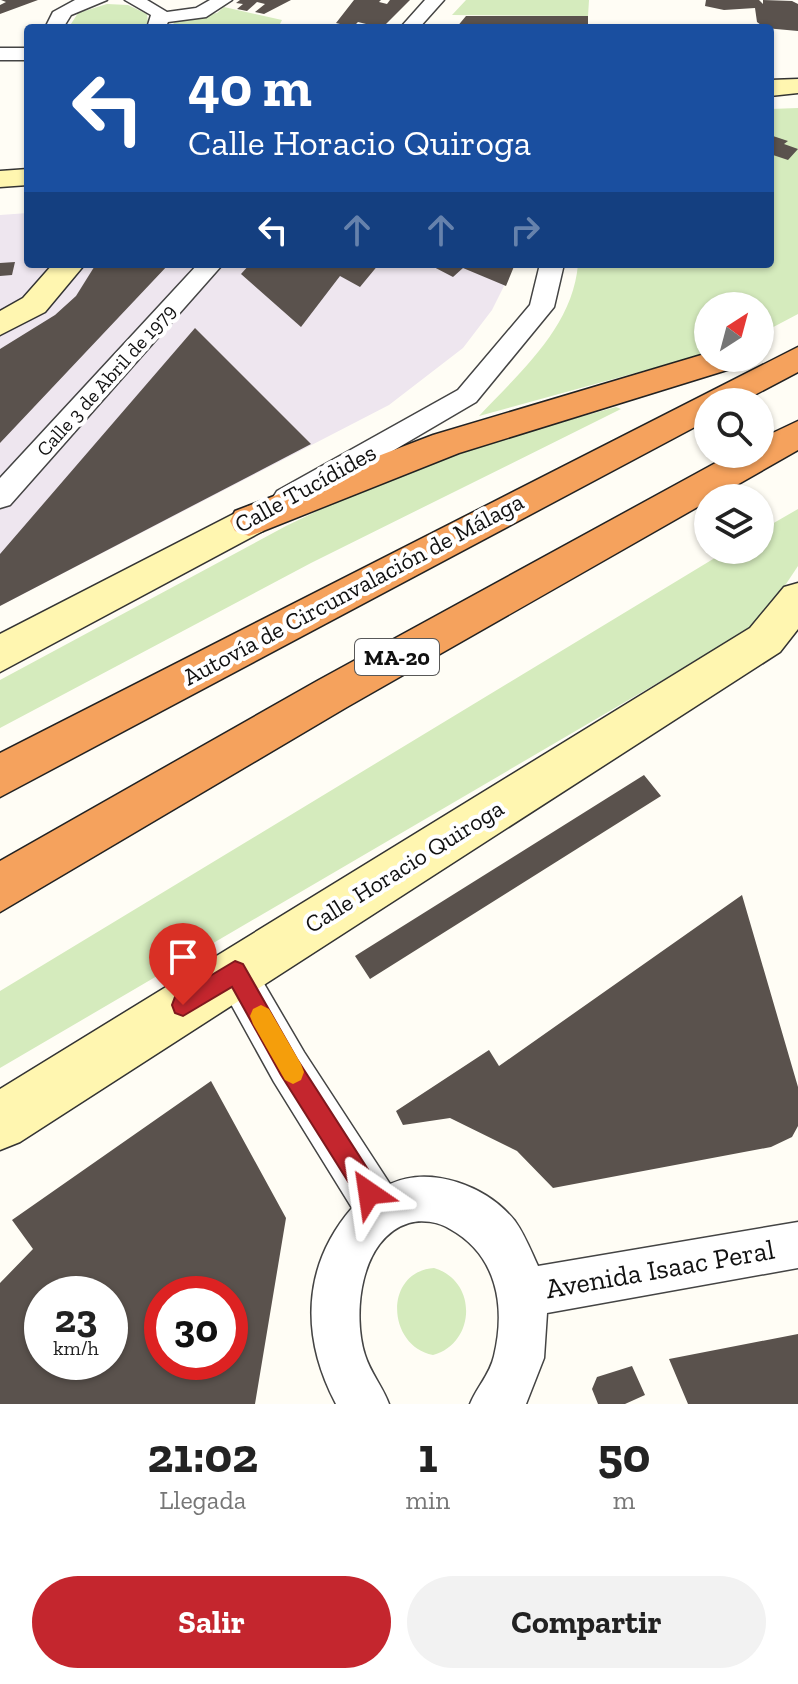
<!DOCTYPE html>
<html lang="es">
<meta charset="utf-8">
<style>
:root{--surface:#fff;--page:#f2f2f2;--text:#222;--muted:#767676;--accent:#c4262e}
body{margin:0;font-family:"Zilla Slab",serif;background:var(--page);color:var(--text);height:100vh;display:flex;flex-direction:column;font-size:30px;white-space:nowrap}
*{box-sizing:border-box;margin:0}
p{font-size:26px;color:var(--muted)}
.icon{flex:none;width:44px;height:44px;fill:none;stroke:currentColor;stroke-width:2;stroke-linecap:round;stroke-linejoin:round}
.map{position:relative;height:1404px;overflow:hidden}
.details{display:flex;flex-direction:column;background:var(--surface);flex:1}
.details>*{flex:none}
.guide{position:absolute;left:24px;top:24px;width:750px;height:244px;border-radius:8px;box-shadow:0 2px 6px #0004;background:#1a4fa0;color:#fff;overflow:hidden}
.needle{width:52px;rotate:36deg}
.tools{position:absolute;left:694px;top:292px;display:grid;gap:16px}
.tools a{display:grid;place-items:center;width:80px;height:80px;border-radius:50%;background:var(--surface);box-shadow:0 2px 6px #0004;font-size:40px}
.speed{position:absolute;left:24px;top:1276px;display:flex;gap:16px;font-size:40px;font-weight:700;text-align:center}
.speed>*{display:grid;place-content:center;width:104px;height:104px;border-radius:50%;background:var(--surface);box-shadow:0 2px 6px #0004;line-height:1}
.speed small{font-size:20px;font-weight:400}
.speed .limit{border:12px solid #d22;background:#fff;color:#111}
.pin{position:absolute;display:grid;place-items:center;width:68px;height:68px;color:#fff;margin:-82px -34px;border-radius:50% 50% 50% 0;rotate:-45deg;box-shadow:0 0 8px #0007}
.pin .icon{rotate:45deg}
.me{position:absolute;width:88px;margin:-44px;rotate:328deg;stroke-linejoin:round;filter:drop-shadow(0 0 6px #0008)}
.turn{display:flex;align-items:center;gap:28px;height:168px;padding:0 32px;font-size:36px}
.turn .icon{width:104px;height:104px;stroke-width:2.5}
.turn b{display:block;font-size:56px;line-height:68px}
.lanes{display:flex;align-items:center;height:76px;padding:0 32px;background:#0003;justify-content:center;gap:40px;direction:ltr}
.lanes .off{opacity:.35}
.eta{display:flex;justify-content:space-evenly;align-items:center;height:136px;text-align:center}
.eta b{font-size:48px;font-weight:800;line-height:56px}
.action{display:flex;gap:16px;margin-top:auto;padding:16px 32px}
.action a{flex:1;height:92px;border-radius:48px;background:var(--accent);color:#fff;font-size:32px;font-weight:800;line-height:92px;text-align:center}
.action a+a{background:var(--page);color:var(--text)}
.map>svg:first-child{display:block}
.industrial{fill:#eee6ef}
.green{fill:#d5ebbd}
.building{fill:#5a524d;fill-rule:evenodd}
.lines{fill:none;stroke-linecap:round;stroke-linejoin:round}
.street-casing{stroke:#444;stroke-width:3}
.secondary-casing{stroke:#333;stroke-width:3}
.highway-casing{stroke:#222;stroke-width:3}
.street{fill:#fff;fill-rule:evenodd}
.secondary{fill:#fff6b0;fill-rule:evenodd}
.highway{fill:#f5a25d;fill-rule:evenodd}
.route{fill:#c4262e;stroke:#7f191e;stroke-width:2}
.slow{fill:#f59e0b}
.labels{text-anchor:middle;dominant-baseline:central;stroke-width:8;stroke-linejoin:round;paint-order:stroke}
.far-street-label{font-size:20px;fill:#111;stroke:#fff}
.shield{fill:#fff;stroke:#585858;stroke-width:2}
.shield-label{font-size:22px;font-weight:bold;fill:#111}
.street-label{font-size:24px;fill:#111;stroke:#fff}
.near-street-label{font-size:28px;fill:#111;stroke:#fff}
</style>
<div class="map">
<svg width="798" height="1404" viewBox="0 0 798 1404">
<rect width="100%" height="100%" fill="#fffdf5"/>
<path class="industrial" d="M28,213V264H515L492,310L463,348L389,405L0,606V215Z"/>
<path class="green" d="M466,0H589L588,16L452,15Z
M107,4L128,5L147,14L148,22L143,28L69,27L78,13Z
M224,7L282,20L278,28H171L176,19L217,13Z
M798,108V314L760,334V306H708V353L479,416C520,372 573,327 578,264H770V109Z
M616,407L621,409L311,563L0,728V680L286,526L423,460Z
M798,509V566L760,623L0,1068V991L728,550H760V531Z
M434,1268C478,1281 476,1343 433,1355C387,1346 383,1272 434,1268Z"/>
<path class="building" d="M1,0H38L0,14V5L6,2Z
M240,0H291L264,14L255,12L265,4L257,2L247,11L237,9L243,4L236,3Z
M354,0H381L379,2L387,4L390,0H410L382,28H362L366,24L358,22L352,28H340L344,25L336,23Z
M706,0H759L763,4V0L792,1L798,4V31L765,28L757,22L755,8L724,10L705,6Z
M466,16H588V28H456Z
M770,135L788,141L784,144L798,149L788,160L770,154L773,148L770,146Z
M15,262L12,275L0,276V263Z
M96,264H169L0,443V349L55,315L76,296Z
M250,264H379L360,287L340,276L301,327L241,274Z
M428,264H515L506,286L463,268L453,277Z
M195,328L311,444L0,606V554Z
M644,775L661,796L370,979L355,956Z
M742,895L798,1087V1126L792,1137L771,1147L553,1188L517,1151L450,1118L403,1125L396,1111L489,1050L499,1066Z
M211,1081L286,1218L255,1404H0V1283L33,1249L12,1220ZM42,1294H110V1362H42ZM162,1294H230V1362H162Z
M798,1334V1404H688L669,1359Z
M632,1366L645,1395L625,1404H598L592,1389L597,1377Z"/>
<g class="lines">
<defs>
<path id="street" d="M75,0H107L71,15L63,28H45L53,12Z
M125,0H147L167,12L196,8L210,0H232L206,17L168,22L165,28H147L151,15Z
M425,0H444L419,28H400Z
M0,48H28V60H0Z
M198,264H223L10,505L0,508V478Z
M540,264H564L554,307L476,402L297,507L287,510L277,507L272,499L277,491L458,390L530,305Z
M235,952L249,958L304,1052L390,1184C431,1165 487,1186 515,1221C525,1235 531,1251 538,1266L798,1222V1268L547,1313L544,1358L526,1404H470C477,1387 490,1374 494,1356C506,1306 497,1255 450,1229C439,1222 422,1219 409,1223C360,1238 352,1314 365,1355C370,1372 383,1387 389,1404H336C301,1338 301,1267 352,1208L274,1082L221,986L215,972L221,958Z"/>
<path id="secondary" d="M798,79V93L770,96V80Z
M28,169V185L0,187V171Z
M53,264H85L45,312L0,335V311L23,298Z
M249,506L263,511L268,521L263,531L0,672V634Z
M798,583V629L780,652L20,1142L0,1150V1089L750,628L784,587Z"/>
<path id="highway" d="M798,347V372L741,402H708V420L0,797V753Z
M708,353V358H745L740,366L459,453L263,531L249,536L235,531L230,521L235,511L433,435Z
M798,421V450L714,498H708V501L347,707L0,912V861L317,681L732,454H760V439Z"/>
</defs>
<use href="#street" class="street-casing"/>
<use href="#secondary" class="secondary-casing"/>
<use href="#highway" class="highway-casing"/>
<use href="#street" class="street"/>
<use href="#secondary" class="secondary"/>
<use href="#highway" class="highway"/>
</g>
<path class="route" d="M235,961L243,964L297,1059L378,1185L381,1193L378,1202L369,1206L361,1202L281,1075L232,987L183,1016L175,1013L172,1005L175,997Z"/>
<path class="slow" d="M261,1005L269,1009L301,1064L304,1072L301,1080L293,1084L285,1080L253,1024L250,1016L253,1009Z"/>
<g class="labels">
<g class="far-street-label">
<text transform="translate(106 380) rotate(-48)">Calle 3 de Abril de 1979</text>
</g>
<rect class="shield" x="355" y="639" width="84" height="36" rx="6"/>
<g class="shield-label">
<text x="397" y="657">MA-20</text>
</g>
<g class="street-label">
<text transform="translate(305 488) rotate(-29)">Calle Tucídides</text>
<text transform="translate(353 589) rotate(-28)">Autovía de Circunvalación de Málaga</text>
<text transform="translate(404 866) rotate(-32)">Calle Horacio Quiroga</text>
</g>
<g class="near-street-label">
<text transform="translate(660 1269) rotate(-10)">Avenida Isaac Peral</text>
</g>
</g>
</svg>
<div class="tools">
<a><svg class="needle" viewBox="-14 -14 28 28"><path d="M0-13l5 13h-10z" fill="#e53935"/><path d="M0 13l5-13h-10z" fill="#767676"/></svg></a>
<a><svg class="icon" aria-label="search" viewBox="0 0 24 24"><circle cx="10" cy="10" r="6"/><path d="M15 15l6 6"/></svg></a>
<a><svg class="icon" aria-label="layers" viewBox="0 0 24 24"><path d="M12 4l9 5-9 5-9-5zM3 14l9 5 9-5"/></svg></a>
</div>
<div class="speed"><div>23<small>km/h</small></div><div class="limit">30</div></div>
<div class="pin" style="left:183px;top:1005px;background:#d93025"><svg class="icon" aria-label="arrive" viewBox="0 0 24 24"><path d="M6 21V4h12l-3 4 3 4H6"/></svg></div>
<svg class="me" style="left:369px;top:1193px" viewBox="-20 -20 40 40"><path d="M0-17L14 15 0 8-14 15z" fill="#c4262e" stroke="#fff" stroke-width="4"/></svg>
<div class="guide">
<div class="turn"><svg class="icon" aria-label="left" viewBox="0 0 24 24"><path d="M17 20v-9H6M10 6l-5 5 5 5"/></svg><div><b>40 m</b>Calle Horacio Quiroga</div></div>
<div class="lanes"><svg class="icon" aria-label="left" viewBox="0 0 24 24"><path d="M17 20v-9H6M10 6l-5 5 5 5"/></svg><svg class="icon off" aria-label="ahead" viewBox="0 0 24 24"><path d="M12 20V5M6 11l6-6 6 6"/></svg><svg class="icon off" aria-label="ahead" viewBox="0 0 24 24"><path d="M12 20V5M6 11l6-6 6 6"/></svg><svg class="icon off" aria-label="right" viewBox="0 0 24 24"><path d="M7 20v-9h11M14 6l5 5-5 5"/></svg></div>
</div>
</div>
<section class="details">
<div class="eta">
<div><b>21:02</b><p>Llegada</p></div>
<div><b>1</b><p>min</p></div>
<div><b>50</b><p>m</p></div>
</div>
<div class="action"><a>Salir</a><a>Compartir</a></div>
</section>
